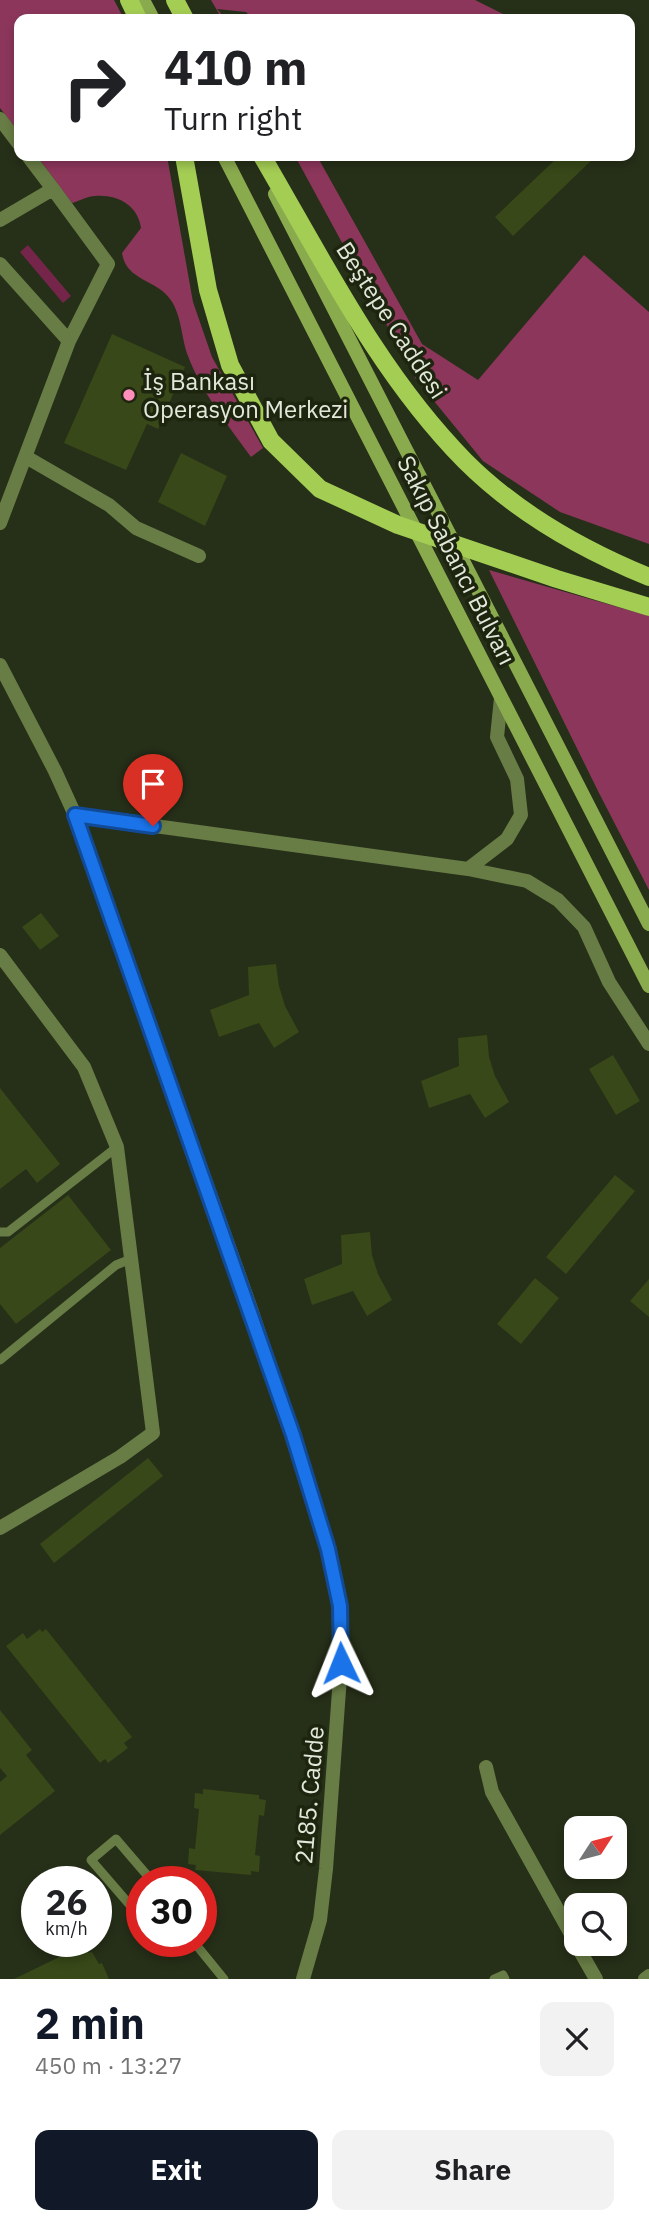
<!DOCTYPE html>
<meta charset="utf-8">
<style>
:root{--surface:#fff;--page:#f2f2f2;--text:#202124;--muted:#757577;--accent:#111827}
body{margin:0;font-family:"IBM Plex Sans",sans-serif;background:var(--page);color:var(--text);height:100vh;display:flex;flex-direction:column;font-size:26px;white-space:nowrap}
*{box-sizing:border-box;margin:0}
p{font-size:23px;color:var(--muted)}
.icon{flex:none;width:38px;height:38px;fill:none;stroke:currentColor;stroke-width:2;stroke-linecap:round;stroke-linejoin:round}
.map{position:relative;height:1979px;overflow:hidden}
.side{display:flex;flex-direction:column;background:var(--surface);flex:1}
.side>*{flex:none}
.banner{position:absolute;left:14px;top:14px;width:621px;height:147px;border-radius:14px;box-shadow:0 4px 10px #0003;background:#fff;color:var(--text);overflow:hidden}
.needle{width:46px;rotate:54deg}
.controls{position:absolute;left:564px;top:1816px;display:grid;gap:14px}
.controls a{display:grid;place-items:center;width:63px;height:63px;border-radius:14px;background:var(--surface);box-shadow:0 4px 10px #0003;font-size:35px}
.speed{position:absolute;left:21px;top:1866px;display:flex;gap:14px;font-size:35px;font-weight:700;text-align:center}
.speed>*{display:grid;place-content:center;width:91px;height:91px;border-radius:50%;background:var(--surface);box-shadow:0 4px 10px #0003;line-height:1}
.speed small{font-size:18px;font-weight:400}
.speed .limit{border:10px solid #d22;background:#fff;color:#111}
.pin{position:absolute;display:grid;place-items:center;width:60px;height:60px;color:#fff;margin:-72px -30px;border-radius:50% 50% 50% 0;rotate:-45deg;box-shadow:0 0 7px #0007}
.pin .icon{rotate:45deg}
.me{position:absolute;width:77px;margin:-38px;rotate:358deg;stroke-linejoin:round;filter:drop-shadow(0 0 5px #0008)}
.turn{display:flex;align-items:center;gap:24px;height:147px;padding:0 35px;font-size:32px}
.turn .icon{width:91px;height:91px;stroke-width:2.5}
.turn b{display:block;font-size:49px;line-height:60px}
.round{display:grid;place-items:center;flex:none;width:74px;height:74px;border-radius:14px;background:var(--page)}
.summary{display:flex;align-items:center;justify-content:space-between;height:119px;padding:0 35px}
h1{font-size:42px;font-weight:700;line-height:52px;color:var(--accent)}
.action{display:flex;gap:14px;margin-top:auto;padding:14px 35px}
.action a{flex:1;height:80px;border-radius:14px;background:var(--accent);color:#fff;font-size:28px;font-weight:700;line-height:80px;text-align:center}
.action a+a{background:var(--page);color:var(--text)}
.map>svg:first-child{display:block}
.green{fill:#742549}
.forest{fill:#8c365b}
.building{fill:#384818}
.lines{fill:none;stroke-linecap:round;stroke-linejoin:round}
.service{stroke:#687c45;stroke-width:9}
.minor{stroke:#687c45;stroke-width:14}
.secondary{stroke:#8aaa4e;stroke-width:14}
.primary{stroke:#a4cd54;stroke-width:18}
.route-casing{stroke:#114b97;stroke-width:18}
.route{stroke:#1a73e8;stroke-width:12}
.poi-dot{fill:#ff8eba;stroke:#1d250f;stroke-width:2.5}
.labels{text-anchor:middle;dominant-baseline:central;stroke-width:7;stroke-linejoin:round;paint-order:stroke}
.street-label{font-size:24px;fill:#e2e8da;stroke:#1d250f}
.poi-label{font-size:24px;fill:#e2e8da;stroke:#1d250f;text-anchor:start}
</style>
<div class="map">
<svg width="649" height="1979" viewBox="0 0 649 1979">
<rect width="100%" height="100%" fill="#262f18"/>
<path class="green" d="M28,245L71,296L63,303L20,252Z"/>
<path class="forest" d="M0,0H114L124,19H19V132L0,108Z
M211,0H475L513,19H253L246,12L217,9L226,19H222Z
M37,156H167L193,302L212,357L263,448L251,457C228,425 202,393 188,356C181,338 182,315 170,299C156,279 126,281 122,253L141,228C138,205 117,194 95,196C88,196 79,201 72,203Z
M295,156H317L422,344L478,380L584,255L649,312V544L560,512L483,461L416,379Z
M489,570L649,616V890L599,793Z"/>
<path class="building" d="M559,156H596L513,236L495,217Z
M112,334L185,367L158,429L147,424L126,470L64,443Z
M181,453L227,476L205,526L158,502Z
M41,913L59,936L40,950L22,927Z
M276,964L279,986L285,1006L299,1032L274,1048L259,1023L219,1037L210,1010L249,995L248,967Z
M487,1035L489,1057L495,1076L509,1102L485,1118L470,1094L429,1108L421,1081L459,1066L458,1038Z
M613,1055L640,1101L616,1115L589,1069Z
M0,1088L60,1164L37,1183L26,1169L0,1189Z
M615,1175L635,1191L566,1274L546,1257Z
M68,1195L111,1250L16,1324L0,1304V1248Z
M370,1232L372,1255L378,1274L392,1300L367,1316L353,1291L312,1305L304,1279L342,1264L341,1235Z
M535,1278L559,1298L521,1344L497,1324Z
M649,1279V1317L630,1301Z
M148,1458L163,1476L54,1563L40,1544Z
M40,1629L42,1632L46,1629L132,1737L124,1743L128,1748L108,1763L105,1759L100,1763L6,1646L23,1633L27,1639Z
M0,1710L32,1750L26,1755L55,1791L0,1835V1782L7,1776L0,1768Z
M203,1789L259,1795V1799L266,1800L264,1816L259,1815L255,1855L260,1856L259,1872L251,1871V1875L195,1870L196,1865L188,1864L189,1848L195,1849L199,1809L194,1808L195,1793L203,1794Z
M84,1945L88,1953L92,1952L99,1964L102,1963L109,1979H14Z"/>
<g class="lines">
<path class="service" d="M0,1232H8L117,1147
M0,1360L116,1265L131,1259
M142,1919L91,1860L116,1839L152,1881
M193,1941L224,1979
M494,1979L503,1975L505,1979"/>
<path class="minor" d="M0,119L19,144
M53,189L108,264L69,341
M0,220L53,189L28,156
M0,264L69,341L0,523
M26,457L109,505L136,528L199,556
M0,665L55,771L75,815L251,1309L293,1435L328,1549L340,1606L341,1663L326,1869L320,1920L303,1979
M75,815L468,869L527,881L558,900L584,927L609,982L649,1044
M468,869L507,839L521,815L517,779L497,737L501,698
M0,955L84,1067L117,1147L153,1433L120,1457L0,1528
M486,1767L492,1792L576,1943
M576,1944L596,1979
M645,1979L649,1976"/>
<path class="secondary" d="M143,0L153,19
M224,156L649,986
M275,194L649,924"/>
<path class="primary" d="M129,0L138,19
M175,0L185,19
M184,156L208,290L230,365L271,441L320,489L398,525L557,579L649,607
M262,156C323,260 379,374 465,461C516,512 583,550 649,577"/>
</g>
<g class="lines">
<defs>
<path id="route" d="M153,826L75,815L293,1435L328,1549L340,1606L341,1663"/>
</defs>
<use href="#route" class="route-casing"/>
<use href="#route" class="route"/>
</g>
<circle class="poi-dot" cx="129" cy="395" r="7"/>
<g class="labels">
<g class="street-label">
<text transform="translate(392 320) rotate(57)">Beştepe Caddesi</text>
<text transform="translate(457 560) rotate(63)">Sakıp Sabancı Bulvarı</text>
<text transform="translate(309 1795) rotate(-85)">2185. Cadde</text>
</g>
<g class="poi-label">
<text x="143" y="381">İş Bankası<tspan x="143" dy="28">Operasyon Merkezi</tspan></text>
</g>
</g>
</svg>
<div class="controls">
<a><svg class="needle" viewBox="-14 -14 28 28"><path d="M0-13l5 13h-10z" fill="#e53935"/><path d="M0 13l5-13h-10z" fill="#757577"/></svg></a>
<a><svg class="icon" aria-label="search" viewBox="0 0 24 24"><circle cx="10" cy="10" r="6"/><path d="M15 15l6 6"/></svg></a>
</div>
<div class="speed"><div>26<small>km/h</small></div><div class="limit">30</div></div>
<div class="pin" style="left:153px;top:826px;background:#d93025"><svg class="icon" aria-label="arrive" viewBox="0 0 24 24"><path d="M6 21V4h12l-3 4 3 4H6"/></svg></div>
<svg class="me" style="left:341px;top:1663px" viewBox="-20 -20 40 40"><path d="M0-17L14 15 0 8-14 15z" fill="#1a73e8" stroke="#fff" stroke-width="4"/></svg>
<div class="banner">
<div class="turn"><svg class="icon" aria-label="right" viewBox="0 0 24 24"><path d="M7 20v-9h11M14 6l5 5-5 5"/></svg><div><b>410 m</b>Turn right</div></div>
</div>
</div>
<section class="side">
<div class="summary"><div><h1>2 min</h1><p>450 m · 13:27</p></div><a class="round"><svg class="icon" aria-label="close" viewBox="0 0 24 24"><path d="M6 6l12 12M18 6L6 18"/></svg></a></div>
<div class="action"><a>Exit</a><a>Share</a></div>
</section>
